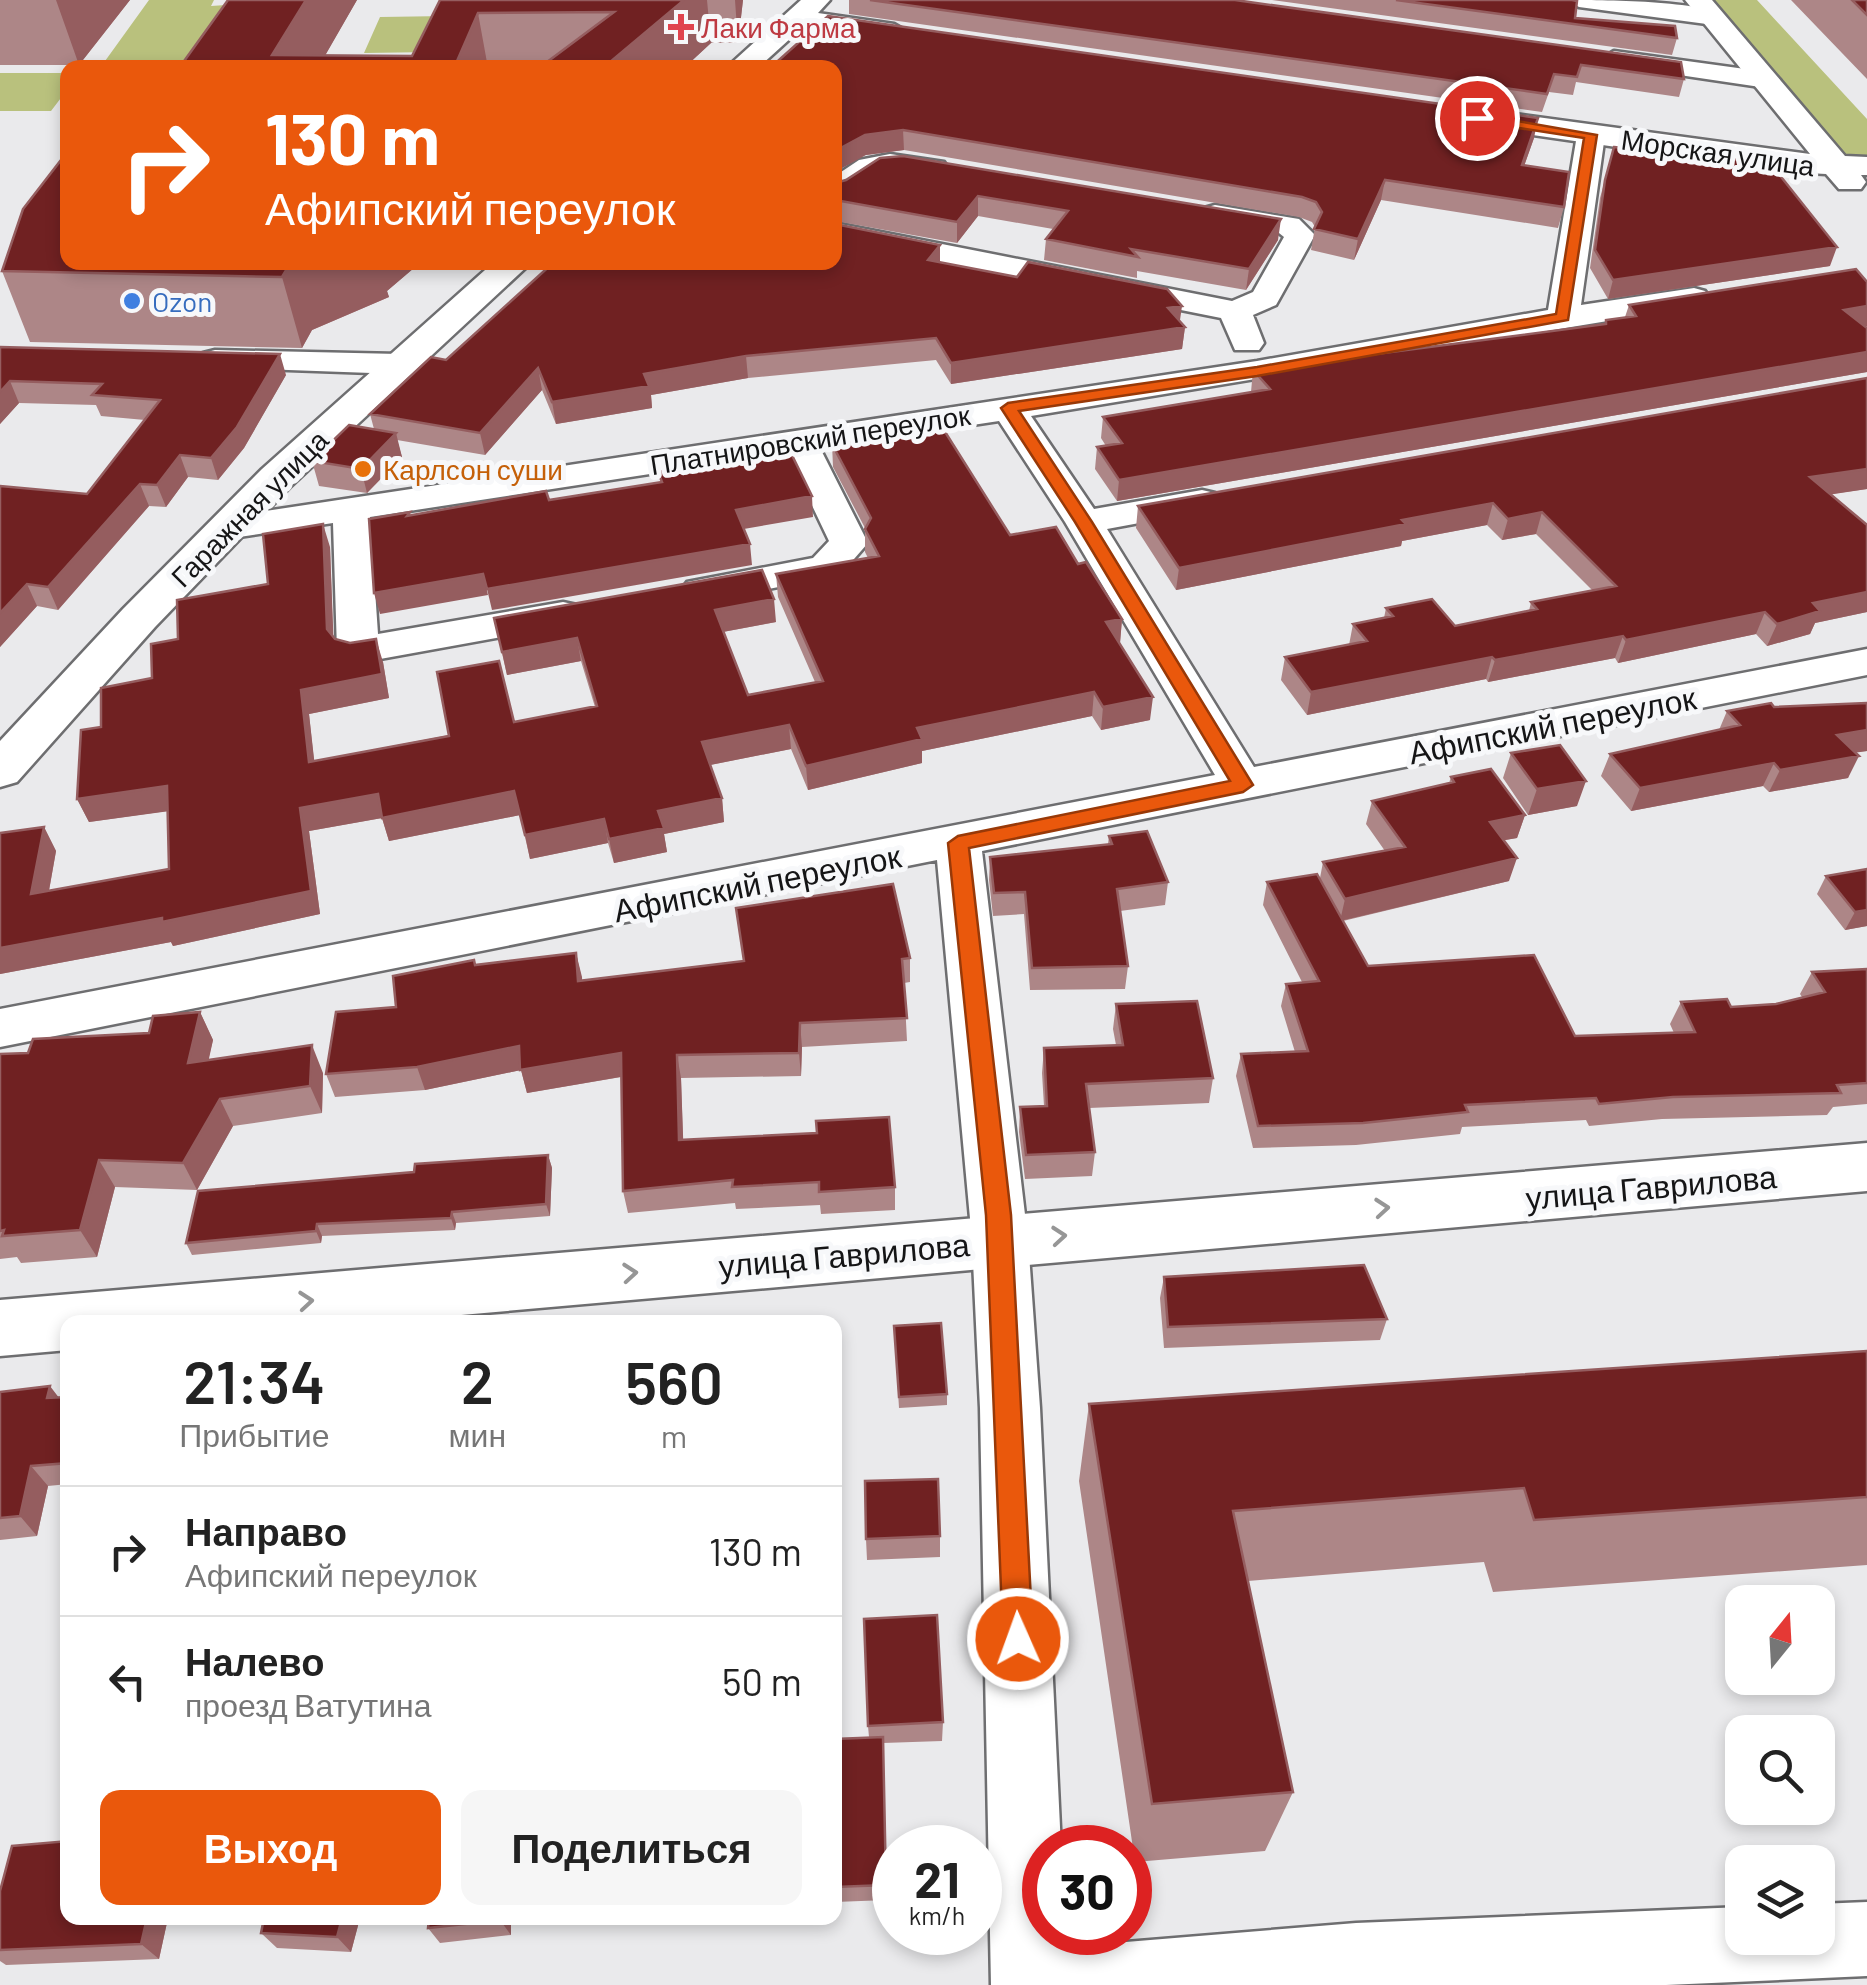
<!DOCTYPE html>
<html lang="ru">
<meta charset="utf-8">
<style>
:root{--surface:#fff;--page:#f6f6f6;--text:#222;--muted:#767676;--line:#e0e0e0;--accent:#ea580c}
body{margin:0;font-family:Barlow,sans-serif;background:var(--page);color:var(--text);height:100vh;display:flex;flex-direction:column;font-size:38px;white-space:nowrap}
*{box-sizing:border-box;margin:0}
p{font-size:32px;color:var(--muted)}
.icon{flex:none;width:55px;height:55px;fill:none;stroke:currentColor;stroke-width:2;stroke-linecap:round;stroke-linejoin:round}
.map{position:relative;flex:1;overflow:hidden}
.details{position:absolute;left:60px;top:1315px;width:782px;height:610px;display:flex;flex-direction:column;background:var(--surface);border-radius:20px;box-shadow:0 5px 15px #0003}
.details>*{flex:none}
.banner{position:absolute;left:60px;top:60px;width:782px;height:210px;border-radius:20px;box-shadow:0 5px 15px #0003;background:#ea580c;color:#fff;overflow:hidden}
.needle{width:65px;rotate:18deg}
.fabs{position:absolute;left:1725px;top:1585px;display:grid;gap:20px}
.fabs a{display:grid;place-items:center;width:110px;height:110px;border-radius:20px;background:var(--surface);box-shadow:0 5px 15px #0003;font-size:50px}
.speed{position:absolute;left:872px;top:1825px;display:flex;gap:20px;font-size:50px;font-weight:700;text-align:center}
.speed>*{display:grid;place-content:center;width:130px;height:130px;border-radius:50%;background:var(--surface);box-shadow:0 5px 15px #0003;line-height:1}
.speed small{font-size:25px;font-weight:400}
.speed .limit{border:15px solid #d22;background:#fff;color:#111}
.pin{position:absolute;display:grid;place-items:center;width:85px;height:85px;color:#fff;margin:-42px;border:5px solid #fff;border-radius:50%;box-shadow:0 2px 10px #0007}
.me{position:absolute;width:110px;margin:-55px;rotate:358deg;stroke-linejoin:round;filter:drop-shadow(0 0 8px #0008)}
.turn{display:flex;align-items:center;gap:35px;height:210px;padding:0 40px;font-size:45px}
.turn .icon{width:130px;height:130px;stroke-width:2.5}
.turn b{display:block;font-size:70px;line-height:85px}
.eta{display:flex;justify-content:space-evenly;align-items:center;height:170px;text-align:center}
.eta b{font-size:60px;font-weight:600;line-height:70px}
.action{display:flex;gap:20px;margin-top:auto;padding:20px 40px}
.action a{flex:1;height:115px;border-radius:20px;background:var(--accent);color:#fff;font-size:40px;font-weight:600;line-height:115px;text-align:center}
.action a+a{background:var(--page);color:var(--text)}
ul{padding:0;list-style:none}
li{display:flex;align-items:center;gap:30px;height:130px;padding:0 40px;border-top:2px solid var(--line)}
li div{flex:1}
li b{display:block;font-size:38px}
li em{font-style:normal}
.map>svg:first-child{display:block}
.green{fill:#b9c17d}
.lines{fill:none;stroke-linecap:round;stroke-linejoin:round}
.street-casing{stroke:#6e6e70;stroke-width:5}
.secondary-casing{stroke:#6e6e70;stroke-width:5}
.street{fill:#fff;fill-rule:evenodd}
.secondary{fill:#fff;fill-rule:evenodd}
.wall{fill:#ad8687}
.shaded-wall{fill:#955d5f}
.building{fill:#702122;stroke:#955d5f;stroke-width:2.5}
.oneway{stroke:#969696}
.route{fill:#ea580c;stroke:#983908;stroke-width:2.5}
.health-dot{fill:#e0444e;stroke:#f7f8fa;stroke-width:4}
.shop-dot{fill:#3f7fe0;stroke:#f7f8fa;stroke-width:4}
.food-dot{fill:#e8710a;stroke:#f7f8fa;stroke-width:4}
.labels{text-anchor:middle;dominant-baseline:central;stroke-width:10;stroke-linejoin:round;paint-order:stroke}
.far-health-label{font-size:28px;fill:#be3a42;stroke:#f7f8fa;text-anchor:start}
.far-street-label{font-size:28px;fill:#151516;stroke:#f7f8fa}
.far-shop-label{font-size:28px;fill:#366cbe;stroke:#f7f8fa;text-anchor:start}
.far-food-label{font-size:28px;fill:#c56008;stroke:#f7f8fa;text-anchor:start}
.street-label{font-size:32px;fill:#151516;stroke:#f7f8fa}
</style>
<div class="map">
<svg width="1867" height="1985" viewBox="0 0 1867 1985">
<rect width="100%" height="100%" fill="#eaeaec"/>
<path class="green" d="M149,0H214L211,6L226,5L185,67L100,68Z
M1708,0H1757L1867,119V157L1845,158Z
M447,16L432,52L364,53L380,17Z
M0,73H67V90L51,111H0Z"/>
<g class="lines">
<defs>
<path id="street" d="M1567,0C1597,0 1709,0 1726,18L1714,25L1579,7Z
M1614,51L1767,72L1780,80L1767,88L1605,64L1601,59Z
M1591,127L1605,135L1581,305L1694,288L1705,291L1710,298L1705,305L1031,416L1094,509L1202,490L1215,493L1221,501L1215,509L1107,529L1254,767L1867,649V675L982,851L1028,1240L1040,1408L1061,1848H1045V1932H1064L1065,1947L1356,1923L1742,1907V1938H1818V1904L1867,1902V1976L1666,1985H991L980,1408L972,1240L937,860L0,1047V1009L1215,775L1065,522L999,421L820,448L868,543L840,575L701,602L687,598L681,590L687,582L813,558L829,541L787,453L370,517L378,634L563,602L577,605L583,614L577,623L563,626L358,663L343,659L337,650L333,523L226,539L213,536L207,528L213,520L226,517L1257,361L1548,310L1577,135Z
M890,154L944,162L948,168L944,174L882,172L845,198L835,201L838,174L859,160Z
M1215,205L1299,219L1315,235L1276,305L1253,315L1264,343L1259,350H1235L1221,318L835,241V223L1232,301L1253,292L1284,237L1279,233L1204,220L1200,214L1204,208Z
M215,350L399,354L411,357L416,364L411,371L399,374L203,367L198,360L203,353Z"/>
<path id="secondary" d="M801,0H830L818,13L894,24L908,32L894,40L803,27L758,68H726Z
M1685,0H1712L1845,156L1867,157V175H1861L1866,182L1861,189H1839L1826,174L1790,172L1464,125L1453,122L1449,116L1453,110L1464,107L1810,154Z
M494,262H532L290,487L155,627L17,782L0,787V741L123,609L262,469Z
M1867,1143V1191L381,1322H68V1350L0,1356V1300Z"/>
</defs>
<use href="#street" class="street-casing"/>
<use href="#secondary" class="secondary-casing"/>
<use href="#street" class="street"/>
<use href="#secondary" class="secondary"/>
</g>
<path class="wall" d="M0,0H130L79,65H0Z
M228,0H357L325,55L412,56L440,0H743L738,43H711L684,68H131L182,64Z
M849,0H1235L1684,79L1679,97L1576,82L1573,95L1549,92L1542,112L849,14Z
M1272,0H1572L1575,18L1677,38L1672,55Z
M1791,0H1867V79Z
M835,68L1534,138L1524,166L1564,207L1558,228L1381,200L1354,260L1311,250L1315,227L1312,222L1299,217L904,150L866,155Z
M1614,147L1830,266L1608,299L1590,268L1600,198Z
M880,158L1278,240L1246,290L1137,271V278L1044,260L1046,239L1053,229L978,216L957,243L835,221V183L846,180Z
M68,262H421L387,291L389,297L312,330L302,348L30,342L2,271Z
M940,263L1180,322L1185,327L1182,349L951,384L936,360L748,378L651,395L652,408L556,424L542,390L485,455L397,440L402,457L367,493L319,486L312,461L374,429L370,414L446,360Z
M1867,282V326H1865L1867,328V372L1117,501L1095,469L1097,447L1106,446L1101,438L1103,417L1251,392L1253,370L1605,324L1606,320L1625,317L1629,305Z
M0,347L286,375L244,448L218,480L188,477L166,507L149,506L58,610L37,606L0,647V486L87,494L145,420L101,416L96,405L19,403L0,424Z
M1867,378V489L1831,494L1867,525V612L1815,623L1810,634L1767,646L1756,634L1618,663L1615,658L1488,682L1486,679L1307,715L1281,680L1285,657L1349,645L1353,624L1384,618L1386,608L1455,626L1529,611L1531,602L1592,590L1536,534L1502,540L1487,525L1402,541L1401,546L1176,590L1136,528L1138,506Z
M832,444L1010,535L1078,564L1122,619L1120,643H1119L1150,720L1101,730L1092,716L922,751V763L808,790L791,749L710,765L722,798L724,822L664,834L667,852L614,863L608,843L530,859L520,815L389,841L382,818L309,831L320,914L173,946L171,942L0,974L44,827L56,851L49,891L169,869L167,811L89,822L77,799L101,727L152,678L178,639L330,547L333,637L383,662L389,698L309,714L314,761L595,707L581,661L507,675L494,618L776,622L723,632L748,695L815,682L778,597L776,574L868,558L865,552V528L833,467Z
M1867,703V751L1856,752L1848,778L1769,792L1763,786L1631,811L1601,776L1610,754L1719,730L1727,711L1774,707Z
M1511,753L1577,806L1528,815L1503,778Z
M1451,777L1525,815L1517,838L1504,840L1509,881L1343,921L1368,966L1575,1036L1674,1033L1670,1024L1681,1002L1731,1007L1776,1004L1802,997L1800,994L1812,972L1867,969V1104L1833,1107L1827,1115L1662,1119L1589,1126L1586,1120L1462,1127L1460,1134L1356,1145L1253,1148L1236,1076L1241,1054L1295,1052L1281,1006L1286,984L1302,982L1263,905L1267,882L1320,878L1323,862L1385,851L1366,824L1372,801L1449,783Z
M1109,836L1168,882L1165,905L1120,911L1128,966L1125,989L1030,990L1024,914L993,916L989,880L990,857L1108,844Z
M1867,869V926L1845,930L1817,894L1826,876Z
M576,953L582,980L910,958V982L904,983L907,1041L802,1047L801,1076L681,1078L683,1140L895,1187V1210L821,1214L820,1205L736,1209L735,1203L628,1213L623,1191L621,1077L527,1093L521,1070L425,1090L335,1097L326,1074L396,1007L476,965Z
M1116,1004L1213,1078L1209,1103L1089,1108L1095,1152L1092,1176L1025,1179L1019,1132L1020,1107L1044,1106L1042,1073L1044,1048L1116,1045L1113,1029Z
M200,1012L213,1040L208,1060L323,1073L322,1113L233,1126L197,1190L115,1187L97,1257L21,1263L17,1257L0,1259V1054L28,1053L149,1033Z
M548,1155L552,1168L550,1216L456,1223L455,1230L322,1236L321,1243L192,1255L186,1243L414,1172Z
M1164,1277L1387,1319L1380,1340L1164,1348L1160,1298Z
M894,1326L947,1394V1405L899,1408Z
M1867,1351V1565L1493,1592L1484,1562L1248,1581L1293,1792L1265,1851L1135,1862L1079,1481L1089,1404Z
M0,1392L58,1397H68V1484L48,1486L37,1536L0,1540Z
M940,1536V1557L867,1560L866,1539Z
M943,1722L942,1741L883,1743L887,1900L835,1902V1739L869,1737L868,1726Z
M0,1891L68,1918H168L159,1959L6,1965L0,1961Z
M360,1918L351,1952L277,1948L261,1933Z
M511,1918V1935L440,1943L428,1928Z"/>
<path class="shaded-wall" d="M56,0H130L79,65Z
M306,0H357L318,68L272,55Z
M684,0H707L711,43L684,68H603Z
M735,0H743L738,43Z
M478,13L488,68H454Z
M1538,118L1534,138L1517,186L1522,165Z
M903,130L904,150L866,155L835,172V151L865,135Z
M1385,180L1381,200L1354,260L1358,239Z
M978,196V216L957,243V222Z
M1281,219L1278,240L1246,290L1249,269Z
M940,245V266L928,260Z
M1837,247L1830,266L1608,299L1613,280Z
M291,262H421L387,291L389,297L312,330L302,348L282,277Z
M1182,306L1179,327L1168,308Z
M1867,306V326L1835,331L1844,310Z
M1185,327L1182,349L951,384V363Z
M1867,352V372L1117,501L1119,480Z
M280,354L286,375L244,448L218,480L211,458Z
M746,356L748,378L651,395L652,408L556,424L552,402L644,374Z
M538,368L542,390L485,455L480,433Z
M10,381L19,403L0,424V392Z
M396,433L402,457L367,493L361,469Z
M180,455L188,477L166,507L157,485Z
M1867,469V489L1801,499L1810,477Z
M140,484L149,506L58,610L48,587Z
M812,496L813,517L738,530L736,510Z
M1493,503L1487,525L1402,541L1401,546L1176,590L1179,568L1402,520Z
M1542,512L1536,534L1502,540L1508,519Z
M323,524L330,547L334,652L327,629Z
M750,544L752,565L492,610L487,589Z
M483,574L488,595L380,614L374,593Z
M27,584L37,606L0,647V613Z
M1867,592V612L1815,623L1810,634L1767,646L1777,624L1813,603Z
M774,599L776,622L717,633L715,610Z
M1765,612L1756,634L1618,663L1626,640Z
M1122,619L1120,643L1104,646L1106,622Z
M1623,636L1615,658L1488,682L1495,660Z
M577,638L581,661L507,675L502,652Z
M376,639L383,662L389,698L309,714L317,785L309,762L301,690Z
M1492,657L1486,679L1307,715L1311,692Z
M1094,692L1092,716L922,751V763L808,790L806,766L917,728Z
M1153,697L1150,720L1101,730L1103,707Z
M789,725L791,749L705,766L702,742Z
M1867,730V751L1826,757L1837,735Z
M1859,756L1848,778L1769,792L1780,770Z
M1774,763L1763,786L1631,811L1640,788Z
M1586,781L1577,806L1528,815L1537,789Z
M167,786L177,810L89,822L77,799Z
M514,791L520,815L389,841L382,818L309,831L320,914L173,946L171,942L0,974V948L300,808L378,794Z
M722,798L724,822L664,834L667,852L614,863L609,839L658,811Z
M1525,815L1517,838L1483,844L1490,822Z
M604,819L608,843L530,859L525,835Z
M44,827L56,851L44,918L31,894Z
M1517,858L1509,881L1340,921L1345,899Z
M1867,910V926L1845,930L1855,912Z
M576,953L582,977L583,1004L578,981Z
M200,1012L213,1040L202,1091L188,1063Z
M800,1023L802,1047L801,1076L799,1053Z
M312,1045L323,1073L322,1113L310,1086Z
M519,1046L621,1053L626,1076L527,1093L521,1070L425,1090L417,1067Z
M677,1055L681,1078L684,1163L679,1140Z
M220,1099L233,1126L197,1190L183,1163Z
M548,1155L552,1168L550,1216L546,1204Z
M99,1160L115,1187L97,1257L80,1230Z
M452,1212L456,1223L455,1230L451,1218Z
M317,1224L322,1236L321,1243L316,1231Z
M50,1386L66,1407L47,1398Z
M31,1466L48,1486L37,1536L20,1516Z
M147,1918H168L159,1959L141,1944Z
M342,1918H360L351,1952L337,1937Z
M501,1918H511V1935L500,1920Z"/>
<path class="building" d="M228,0H306L272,55L412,56L440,0H684L603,68H539L614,12L478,13L454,68H131L134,64H182Z
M870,0H1235L1681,62L1684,79L1581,65L1577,77L1554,74L1547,94Z
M1396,0H1572L1577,1L1575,18L1675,26L1677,38Z
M1852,0H1867V15Z
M828,16L1538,118L1522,165L1569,172L1564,207L1385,180L1358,239L1314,229L1322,212L1316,202L1302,197L903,130L865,135L835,151V68H770Z
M1614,147L1770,163L1837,247L1613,280L1595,250L1605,180Z
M68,151V262H291L282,277L2,271L23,209Z
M903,156L1281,219L1249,269L1131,249L1138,257L1046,239L1068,211L978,196L957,222L835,200V183L846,180L880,158Z
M835,224L940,245L928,260L1017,277L1028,262L1167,289L1182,306L1168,308L1185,327L951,363L936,338L746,356L644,374L649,386L552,402L538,368L480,433L370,414L431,357L446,360L554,262H835Z
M1856,269L1867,282V306L1844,310L1867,328V352L1119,480L1097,447L1122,443L1103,417L1270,389L1253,370L1606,324V320L1636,316L1629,305Z
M0,347L280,354L237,427L211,458L180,455L157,485L140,484L48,587L27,584L0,613V486L87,494L160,400L92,395L102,384L10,381L0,392Z
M1867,378V469L1810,477L1867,525V592L1813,603L1820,611L1777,624L1765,612L1626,640L1623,636L1495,660L1492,657L1311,692L1285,657L1367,641L1353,624L1393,616L1386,608L1432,599L1455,626L1537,609L1531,602L1616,586L1542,512L1508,519L1493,503L1402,520L1406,524L1179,568L1138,506Z
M349,425L396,433L361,469L312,461Z
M942,427L1010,535L1056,527L1078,564L1086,562L1122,619L1106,622L1153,697L1103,707L1094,692L917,728L922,739L806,766L789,725L702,742L722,798L658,811L664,828L609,839L604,819L525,835L514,791L382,818L378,794L300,808L311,891L162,922V918L0,948V833L44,827L31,894L169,869L167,786L77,799L81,730L101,727V688L152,678L151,644L178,639L177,600L268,584L263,534L323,524L327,629L335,639L350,643L376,639L382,674L301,690L309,762L449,736L437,672L499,661L514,722L597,706L577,638L502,652L494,618L762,570L774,599L715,610L748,695L823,681L776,574L879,556L865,529L871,518L832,444Z
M788,447L812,496L736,510L750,544L487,589L483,574L374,593L369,519L410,512L407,516L546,491L549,500L662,482L658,472L717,463V459Z
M1771,703L1774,707L1867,703V730L1837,735L1859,756L1780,770L1774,763L1640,788L1610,754L1740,725L1727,711Z
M1560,745L1586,781L1537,789L1511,753Z
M1491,769L1525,815L1490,822L1517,858L1345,899L1323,862L1405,847L1372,801L1454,782L1451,777Z
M1147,831L1168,882L1117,889L1128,966L1032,968L1025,892L994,893L990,857L1112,844L1109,836Z
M1867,869V910L1855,912L1826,876Z
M1317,874L1368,966L1534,955L1575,1036L1695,1032L1681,1002L1727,999L1731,1007L1776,1004L1825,992L1812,972L1867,969V1083L1837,1085L1841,1093L1673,1097L1599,1104L1596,1098L1465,1105L1468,1112L1363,1123L1258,1126L1241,1054L1308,1051L1286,984L1319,981L1267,882Z
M893,884L910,958L902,959L907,1018L800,1023L799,1053L677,1055L679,1140L817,1133L816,1121L889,1117L895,1187L819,1192V1182L732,1187L733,1180L623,1191L621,1053L520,1070L519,1046L417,1067L326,1074L336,1012L396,1007L393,976L474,960L475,965L576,953L578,981L744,961L736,908Z
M1197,1001L1213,1078L1086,1084L1095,1152L1026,1155L1020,1107L1047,1106L1044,1048L1123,1045L1116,1004Z
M200,1012L188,1063L312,1045L310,1086L220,1099L183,1163L99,1160L80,1230L2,1236L4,1230L0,1231V1054L28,1053L33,1039L149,1033L153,1016Z
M548,1155L546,1204L452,1212L451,1218L317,1224L316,1231L186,1243L198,1191L414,1172L415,1164Z
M1364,1265L1387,1319L1168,1327L1164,1277Z
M941,1323L947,1394L899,1397L894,1326Z
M1867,1351V1497L1534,1520L1524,1488L1233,1511L1293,1792L1152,1804L1089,1404Z
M50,1386L47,1398L68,1397V1463L31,1466L20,1516L0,1518V1392Z
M938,1479L940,1536L866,1539L865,1481Z
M937,1615L943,1722L868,1726L864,1619Z
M883,1737L886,1885L835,1887V1739Z
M68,1841V1918H147L141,1944L0,1950V1891L12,1846Z
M264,1918H342L337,1937L261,1933Z
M429,1918H501L500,1920L428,1928Z"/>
<defs><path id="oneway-chevron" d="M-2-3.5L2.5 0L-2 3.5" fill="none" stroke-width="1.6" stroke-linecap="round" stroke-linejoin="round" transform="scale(2.5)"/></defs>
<g class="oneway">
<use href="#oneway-chevron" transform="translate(1382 1208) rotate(-5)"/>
<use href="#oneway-chevron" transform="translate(1059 1236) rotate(-5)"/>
<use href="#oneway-chevron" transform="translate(630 1273) rotate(-5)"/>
<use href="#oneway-chevron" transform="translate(306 1301) rotate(-5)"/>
</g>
<path class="route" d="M1477,114L1597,135L1568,320L1257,376L1019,411L1092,522L1253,785L1243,792L969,848L1011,1215L1033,1639L1028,1649L1018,1654L1007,1649L1003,1639L986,1215L948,843L958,836L1230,781L1075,522L1001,408L1008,403L1257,367L1556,314L1584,138L1473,121L1471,118Z"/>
<path class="health-dot" d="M676 12h10v10h10v10h-10v10h-10v-10h-10v-10h10z"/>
<circle class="shop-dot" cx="132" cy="301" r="10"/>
<circle class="food-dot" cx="363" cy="469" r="10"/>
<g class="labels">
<g class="far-health-label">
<text x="701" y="27">Лаки Фарма</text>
</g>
<g class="far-street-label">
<text transform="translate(1718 152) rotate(8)">Морская улица</text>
<text transform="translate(810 439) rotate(-9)">Платнировский переулок</text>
<text transform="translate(249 508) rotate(-45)">Гаражная улица</text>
</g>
<g class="far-shop-label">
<text x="152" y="301">Ozon</text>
</g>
<g class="far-food-label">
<text x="383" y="469">Карлсон суши</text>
</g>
<g class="street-label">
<text transform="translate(1552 724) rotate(-11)">Афипский переулок</text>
<text transform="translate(757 882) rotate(-11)">Афипский переулок</text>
<text transform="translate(1651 1186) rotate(-5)">улица Гаврилова</text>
<text transform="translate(844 1254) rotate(-5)">улица Гаврилова</text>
</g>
</g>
</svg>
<div class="fabs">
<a><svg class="needle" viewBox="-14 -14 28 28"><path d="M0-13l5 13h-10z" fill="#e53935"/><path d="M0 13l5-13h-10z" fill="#767676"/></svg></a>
<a><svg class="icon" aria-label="search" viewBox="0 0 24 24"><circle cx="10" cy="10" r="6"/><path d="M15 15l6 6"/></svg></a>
<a><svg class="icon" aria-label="layers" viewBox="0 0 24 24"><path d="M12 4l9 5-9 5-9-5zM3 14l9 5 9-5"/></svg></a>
</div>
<div class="speed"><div>21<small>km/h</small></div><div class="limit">30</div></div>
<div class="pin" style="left:1477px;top:118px;background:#d93025"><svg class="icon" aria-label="arrive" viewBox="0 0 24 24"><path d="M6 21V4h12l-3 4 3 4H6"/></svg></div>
<svg class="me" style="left:1018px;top:1639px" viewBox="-20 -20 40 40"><circle r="17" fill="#ea580c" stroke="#fff" stroke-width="3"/><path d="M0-11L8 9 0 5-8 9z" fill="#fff"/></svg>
<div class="banner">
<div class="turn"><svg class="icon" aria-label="right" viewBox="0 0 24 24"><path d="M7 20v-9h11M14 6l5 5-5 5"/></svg><div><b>130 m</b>Афипский переулок</div></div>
</div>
<section class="details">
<div class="eta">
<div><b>21:34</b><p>Прибытие</p></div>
<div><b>2</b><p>мин</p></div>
<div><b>560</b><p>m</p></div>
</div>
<ul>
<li><svg class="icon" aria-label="right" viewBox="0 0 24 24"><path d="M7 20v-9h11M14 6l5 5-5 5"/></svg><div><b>Направо</b><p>Афипский переулок</p></div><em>130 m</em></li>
<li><svg class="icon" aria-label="left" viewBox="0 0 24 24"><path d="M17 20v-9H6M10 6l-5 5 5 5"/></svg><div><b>Налево</b><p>проезд Ватутина</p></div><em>50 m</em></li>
</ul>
<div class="action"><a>Выход</a><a>Поделиться</a></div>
</section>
</div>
